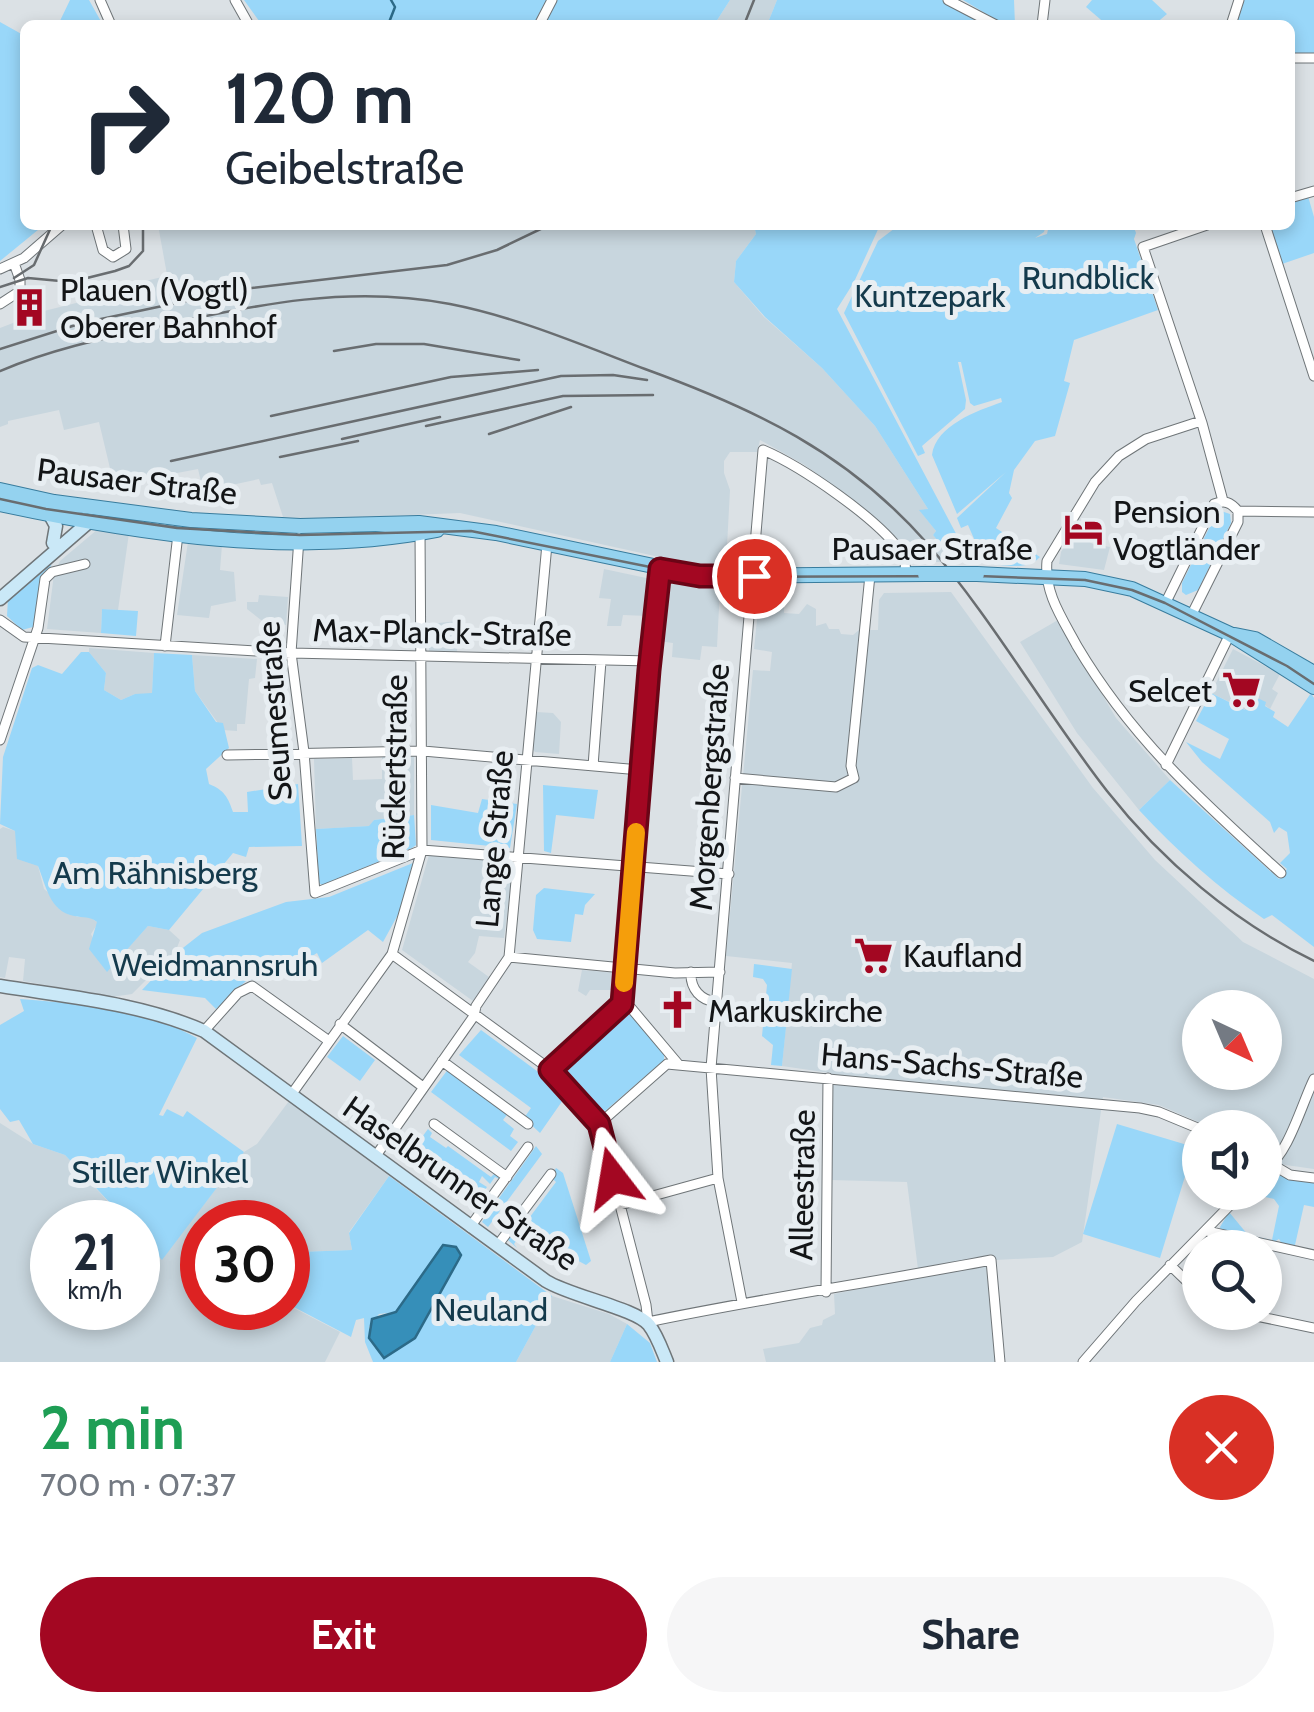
<!DOCTYPE html>
<meta charset="utf-8">
<style>
:root{--surface:#fff;--page:#f6f6f7;--text:#1f2937;--muted:#747a83;--accent:#a30722}
body{margin:0;font-family:Cabin,sans-serif;background:var(--page);color:var(--text);height:100vh;display:flex;flex-direction:column;font-size:38px;white-space:nowrap}
*{box-sizing:border-box;margin:0}
p{font-size:32px;color:var(--muted)}
.icon{flex:none;width:55px;height:55px;fill:none;stroke:currentColor;stroke-width:2;stroke-linecap:round;stroke-linejoin:round}
.map{position:relative;height:1362px;overflow:hidden}
.panel{display:flex;flex-direction:column;background:var(--surface);flex:1}
.panel>*{flex:none}
.guide{position:absolute;left:20px;top:20px;width:1275px;height:210px;border-radius:15px;box-shadow:0 5px 15px #0003;background:#fff;color:var(--text);overflow:hidden}
.needle{width:65px;rotate:136deg}
.controls{position:absolute;left:1182px;top:990px;display:grid;gap:20px}
.controls a{display:grid;place-items:center;width:100px;height:100px;border-radius:50%;background:var(--surface);box-shadow:0 5px 15px #0003;font-size:50px}
.speed{position:absolute;left:30px;top:1200px;display:flex;gap:20px;font-size:50px;font-weight:700;text-align:center}
.speed>*{display:grid;place-content:center;width:130px;height:130px;border-radius:50%;background:var(--surface);box-shadow:0 5px 15px #0003;line-height:1}
.speed small{font-size:25px;font-weight:400}
.speed .limit{border:15px solid #d22;background:#fff;color:#111}
.pin{position:absolute;display:grid;place-items:center;width:85px;height:85px;color:#fff;margin:-42px;border:5px solid #fff;border-radius:50%;box-shadow:0 2px 10px #0007}
.me{position:absolute;width:110px;margin:-55px;rotate:346deg;stroke-linejoin:round;filter:drop-shadow(0 0 8px #0008)}
.turn{display:flex;align-items:center;gap:35px;height:210px;padding:0 40px;font-size:45px}
.turn .icon{width:130px;height:130px;stroke-width:2.5}
.turn b{display:block;font-size:70px;line-height:85px}
.round{display:grid;place-items:center;flex:none;width:105px;height:105px;border-radius:52px;background:var(--page)}
.overview{display:flex;align-items:center;justify-content:space-between;height:170px;padding:0 40px}
h1{font-size:60px;font-weight:800;line-height:75px;color:#1e9e55}
.button{display:flex;gap:20px;margin-top:auto;padding:20px 40px}
.button a{flex:1;height:115px;border-radius:60px;background:var(--accent);color:#fff;font-size:40px;font-weight:800;line-height:115px;text-align:center}
.button a+a{background:var(--page);color:var(--text)}
.map>svg:first-child{display:block}
.built{fill:#c8d6de;fill-rule:evenodd}
.green{fill:#99d7f9;fill-rule:evenodd}
.water{fill:#368fb9;stroke:#2c6a88;stroke-width:2.5}
.lines{fill:none;stroke-linecap:round;stroke-linejoin:round}
.stream{stroke:#2c6a88;stroke-width:2.5}
.street-casing{stroke:#6f7578;stroke-width:11}
.secondary-casing{stroke:#6f7578;stroke-width:15}
.primary-casing{stroke:#397c9d;stroke-width:16}
.street{stroke:#fff;stroke-width:9}
.secondary{stroke:#cae8f7;stroke-width:12}
.primary{stroke:#94d2ef;stroke-width:14}
.tram{stroke:#696d70;stroke-width:2.5}
.rail{stroke:#696d70;stroke-width:2.5}
.primary-bridge-casing{stroke:#397c9d;stroke-width:16;stroke-linecap:butt}
.primary-bridge{stroke:#94d2ef;stroke-width:14}
.route-casing{stroke:#6a0516;stroke-width:25}
.route{stroke:#a30722;stroke-width:18}
.slow{stroke:#f59e0b;stroke-width:18}
.labels{text-anchor:middle;dominant-baseline:central;stroke-width:10;stroke-linejoin:round;paint-order:stroke}
.park-label{font-size:32px;fill:#143a4c;stroke:#e8eef2}
.poi-label{font-size:32px;fill:#131517;stroke:#e8eef2;text-anchor:start}
.street-label{font-size:32px;fill:#131517;stroke:#e8eef2}
</style>
<div class="map">
<svg width="1314" height="1362" viewBox="0 0 1314 1362">
<rect width="100%" height="100%" fill="#dbe1e5"/>
<path class="built" d="M730,0H777L767,25H714Z
M158,225H754L756,234L736,261L734,282L764,317L822,368L875,426L928,509L921,512L936,531L933,535L955,562H915L895,536L847,495L803,464L760,440L757,452H730L724,461V473L730,490L726,565L691,564L460,513L284,520L272,483L261,485L259,479L227,486L228,493L205,498L198,469L114,485L99,422L64,430L59,410L8,421V424L0,427V328L44,311L104,296V291L162,277L163,281L168,280Z
M98,529L129,533L118,610L102,609L101,633L47,629L54,574L60,561Z
M1073,532L1093,544L1110,547L1104,570L1059,564L1061,552Z
M188,542L222,545L220,570L234,572L236,601L211,606L209,618L177,615Z
M604,569L651,579L648,616L623,615L621,626H607L611,599L599,598Z
M668,583L720,588L717,647L702,646L700,660L672,657L673,643L658,641L663,586Z
M763,586H784V613L799,614L807,604L816,609V626L826,623L829,629H839L841,634L853,635L859,630H878L879,600L884,593L951,592L1093,788L1155,860L1243,942L1314,979V1169L1265,1162V1128L1210,1127L1159,1105L1103,1097L1082,1242L1053,1257L996,1260L991,1254L985,1256L996,1362H766L763,1349L799,1343L810,1328L822,1325L823,1320L835,1314L834,1294L919,1277L907,1182L830,1180V1073L782,1066L792,963L726,956L753,670L770,671L772,652L754,649L760,591ZM1200,1008H1265V1072H1200Z
M259,595L288,597L286,625L266,624L247,609V602H258Z
M1058,620L1116,718L1170,780L1139,810L1077,733L1020,642Z
M458,621L457,653L429,652V624Z
M89,648L154,653L152,694H135L121,700L104,690L106,673L89,652Z
M1233,649L1280,674L1272,689L1278,693L1270,709L1253,696L1246,710L1211,693Z
M192,655L257,659L255,678L249,679L245,724H237V731L223,730L195,691Z
M536,712L553,713L561,722L559,754L535,752L532,748Z
M382,757H414V815L374,820L370,826L316,829L314,759L352,758L353,780L382,779Z
M3,827L15,831L38,866L44,889L77,917H90L98,923L91,934L107,971L148,926L169,930L180,940L176,950L132,994L111,997L23,981L25,959L9,957L5,978L0,977V829Z
M429,855L514,862L504,938L479,936L475,953L468,962L489,977L473,1001L402,950Z
M582,970L617,973L615,990H590L586,996L578,991Z
M289,1101L389,1176L349,1232L352,1250L299,1252L292,1249L288,1253V1222H202V1308L288,1305L340,1332L325,1362H0V1123L33,1144L65,1155L127,1222H52V1308H138V1234L162,1259L244,1152L257,1144Z
M552,1296L609,1314L627,1324L610,1362H516Z"/>
<path class="green" d="M70,0H89L103,25H58Z
M244,0H730L714,25H262Z
M777,0H942L987,25H767Z
M963,0H1014L1015,25H1005Z
M1092,0H1152L1167,14L1154,25H1107L1086,7Z
M1243,0H1314V54H1290V25H1235Z
M0,22L25,36V225H44L0,261Z
M1308,196L1314,217V253L1282,264L1270,225H1290V203Z
M754,225H880L854,282L837,309L970,560L955,562L933,535L936,531L919,510L928,509L875,426L822,368L765,317L734,282L736,261L756,234Z
M899,225H1046L1044,232L1035,238L1047,234L1049,225H1133L1136,233L1134,239L1158,310L1074,340L1064,381L1070,383L1055,436L1035,441L1014,470L1009,493L1012,498L996,528L1040,557C1027,572 1001,564 983,563L970,543L975,541L968,525L961,528L957,518L1006,472L957,514L932,455C936,425 977,411 1002,402L1001,398L974,406L970,403L961,362H958L966,400L965,409L922,446L925,453L918,456L844,313L878,241Z
M1221,511L1230,514L1231,523L1198,590L1186,595L1182,592V583L1215,516Z
M52,560L51,566L43,574L33,627L22,630L7,616L8,598Z
M102,609L138,611L136,636L101,633Z
M81,652H89L106,673L104,690L121,700L135,694L152,693L154,653L192,655L195,691L216,722L223,723L229,748L206,769L209,784C224,790 228,797 233,812H248L247,792L298,784L302,846L249,847L246,857L233,853L169,930L148,926L107,972L89,949L97,922C89,916 84,918 74,916C49,911 46,885 38,866L17,859L15,831L0,824L3,757L32,668L38,665L62,674Z
M1211,693L1245,710L1253,696L1266,702L1265,706L1275,712L1273,717L1288,727L1311,693L1314,698V947L1272,915L1264,919C1218,888 1177,851 1139,810L1170,780L1279,879L1287,869L1280,863L1290,853L1287,832L1279,827L1274,833L1270,822L1202,762L1186,742L1220,759L1229,739L1196,721Z
M543,785L598,790L594,819L556,815L551,853L544,851Z
M482,799L517,804L510,848L431,840V805L478,813Z
M414,815L416,845L412,848L322,885L319,883L316,829L369,826L374,820Z
M413,863L400,911L383,942L368,930L322,963L317,953L285,973L283,970L246,981L216,1009L205,998L142,990L179,951L202,933L286,902L329,897Z
M544,888L595,894L585,905L583,915L575,914L571,942L537,939L533,930L536,895Z
M754,964L792,969L782,1066L771,1065L773,1045L762,1036L767,985L763,979L753,977Z
M20,999C80,1004 143,1008 197,1038L159,1115L163,1116L167,1109L183,1117L187,1111L244,1152L162,1260L138,1233V1222H128L65,1155L33,1144L19,1120L10,1122L0,1109V1025L24,1011Z
M627,1015H631L664,1054V1060L605,1111L598,1109L566,1071L567,1065Z
M481,1030L541,1074L563,1100L540,1133L524,1118L531,1108L459,1055Z
M343,1036L375,1060L360,1081L327,1057Z
M449,1068L509,1112L503,1120L514,1129L510,1136L518,1142L511,1151L431,1092Z
M1117,1124L1194,1147L1160,1258L1083,1234Z
M428,1129L432,1133L430,1137L446,1148L448,1146L491,1177L496,1172L499,1179L495,1177L490,1184L482,1176L479,1182L487,1187L477,1200L411,1152Z
M536,1146L542,1154L488,1227L482,1222Z
M556,1168L563,1173L591,1261L586,1265L523,1231L514,1244L517,1248L507,1239L512,1231L518,1233L556,1182L551,1177Z
M1269,1174L1314,1181V1207L1304,1205L1295,1245L1282,1244L1279,1239L1274,1242L1221,1231L1220,1227L1229,1212L1248,1235L1272,1240L1279,1206L1274,1199L1247,1193L1265,1192V1176Z
M389,1176L552,1296L516,1362H373L365,1342L364,1318L356,1320L351,1337L288,1304V1253L292,1249L299,1252L352,1250L349,1233ZM443,1245H453L415,1338L395,1349L375,1348L369,1339V1327L379,1314L396,1312Z
M627,1324L650,1343L657,1362H610Z"/>
<path class="water" d="M443,1245L456,1247L461,1255L459,1259L415,1338L384,1358L369,1338L372,1319L396,1312Z"/>
<g class="lines">
<path class="stream" d="M388,25L395,7L391,0"/>
<defs>
<path id="street" d="M100,0L111,25
M235,0L249,25
M948,0L996,25
M539,25L552,0
M1042,25L1045,0
M1231,25L1239,0
M1290,58H1314
M1290,198L1314,191
M96,225L103,250L113,257L126,249L123,225
M1207,225L1143,247L1202,423L1223,501
M1265,225L1314,376
M0,269L24,258L62,225
M0,304L20,291V280L14,263
M1201,421L1146,439L1119,456L1095,482L1047,561C1044,593 1062,618 1077,646C1132,739 1202,801 1281,873
M1238,511L1314,512
M299,538L291,653L304,752L315,893L422,850L729,874
M1166,602L1214,504C1225,500 1230,502 1238,511
M1192,614L1238,522V511
M0,620L24,637L291,653L650,661
M165,646L178,534
M0,740L38,628L45,579L52,572L85,564
M227,755L423,751L640,770
M1166,765L1230,634
M593,766L601,661
M735,778L836,787L854,778L851,766L870,575
M392,954L551,1070L599,1124L646,1305L648,1322C762,1298 877,1282 991,1260L1000,1362
M509,957L675,973L720,972
M691,972C690,989 701,1001 717,1002
M622,1004L631,1008L679,1065
M340,1024L423,1087
M204,1031L238,993L252,986L329,1041
M442,1061L528,1124
M551,1070L622,1004L649,670L660,569
M291,1095L392,954L422,850L420,531
M434,1124L507,1177
M599,1124L667,1064L1140,1108L1159,1112L1200,1129
M375,1157L474,1016L476,1006L509,957L547,544
M1273,1165L1290,1175L1314,1178
M1265,1169C1288,1156 1302,1103 1314,1079
M620,1205L718,1178
M470,1227L528,1147
M1207,1231L1314,1255
M497,1246L551,1174
M1170,1265L1200,1294
M826,1292L828,1078
M742,1302L718,1178L711,1068L763,450C801,466 877,518 901,552C906,559 906,566 905,574
M1237,1312L1314,1328
M1083,1362L1136,1301L1243,1192"/>
<path id="secondary" d="M50,515L56,526L53,543
M0,599L90,521
M0,986C68,997 140,1003 204,1031L546,1281C570,1296 637,1309 649,1325C657,1335 662,1350 667,1362"/>
<path id="primary" d="M0,490L54,502L191,520L300,526L419,523L496,533L701,576L925,574
M0,504C140,534 295,558 437,530
M977,574L1085,579L1132,589L1230,634L1314,687
M1235,635L1255,639L1314,673"/>
</defs>
<use href="#street" class="street-casing"/>
<use href="#secondary" class="secondary-casing"/>
<use href="#primary" class="primary-casing"/>
<use href="#street" class="street"/>
<use href="#secondary" class="secondary"/>
<use href="#primary" class="primary"/>
<path class="tram" d="M14,278L34,265L52,225
M0,287L28,278L71,282L115,271L129,266L143,251V225
M0,499L46,509L177,528L300,535L471,531L700,577L979,576L1085,580L1132,590L1165,603L1287,666L1314,684"/>
<path class="rail" d="M744,25L754,0
M0,349L82,323L243,289L447,265L497,250L549,225
M334,351L376,344H424L519,360
M0,371C52,349 105,338 160,326C257,304 351,285 450,304C517,317 582,345 645,369C755,409 846,452 925,541C993,619 1044,710 1107,791C1162,861 1234,922 1314,961
M271,416L451,377L538,370
M426,426L563,396L653,395
M489,434L571,407
M342,439L440,417
M280,457L358,441
M171,461L561,376L613,375L647,380"/>
<defs>
<path id="primary-bridge" d="M925,574H977"/>
</defs>
<use href="#primary-bridge" class="primary-bridge-casing"/>
<use href="#primary-bridge" class="primary-bridge"/>
</g>
<g class="lines">
<defs>
<path id="route" d="M613,1178L599,1124L550,1070L622,1004L649,670L660,569L700,576H754"/>
</defs>
<use href="#route" class="route-casing"/>
<use href="#route" class="route"/>
<path class="slow" d="M624,983L636,832"/>
</g>
<defs>
<symbol id="building-bare" viewBox="-9 -9 18 18"><path d="M-4-6H4V6H1V3H-1V6H-4ZM-2.5-4.3h1.7v1.8h-1.7ZM.8-4.3h1.7v1.8H.8ZM-2.5-1h1.7V.8h-1.7ZM.8-1h1.7V.8H.8Z" fill="#a30722" stroke="#e8eef2" stroke-width="2.5" paint-order="stroke"/></symbol>
<symbol id="hotel-bare" viewBox="-9 -9 18 18"><path d="M-6-4.5h1.5V1H6V5H4.5V3h-9V5H-6ZM-4 0a1.8 1.8 0 1 1 3.6 0ZM.5 0V-2.5h3Q6-2.5 6 0Z" fill="#a30722" stroke="#e8eef2" stroke-width="2.5" paint-order="stroke"/></symbol>
<symbol id="supermarket-bare" viewBox="-9 -9 18 18"><path d="M-6-5.5h2.5l.6 2H6L4.5 2H-2.5L-4.4-4H-6ZM-1.5 3.2a1.3 1.3 0 1 0 .1 0ZM3 3.2a1.3 1.3 0 1 0 .1 0Z" fill="#a30722" stroke="#e8eef2" stroke-width="2.5" paint-order="stroke"/></symbol>
<symbol id="church-bare" viewBox="-9 -9 18 18"><path d="M-1.2-6h2.4v3.5h3.3v2.4h-3.3V6h-2.4V-.1h-3.3v-2.4h3.3Z" fill="#a30722" stroke="#e8eef2" stroke-width="2.5" paint-order="stroke"/></symbol>
</defs>
<g fill-rule="evenodd">
<use href="#building-bare" x="2" y="280" width="55" height="55"/>
<use href="#hotel-bare" x="1056" y="502" width="55" height="55"/>
<use href="#supermarket-bare" x="1214" y="662" width="55" height="55"/>
<use href="#supermarket-bare" x="846" y="928" width="55" height="55"/>
<use href="#church-bare" x="650" y="982" width="55" height="55"/>
</g>
<g class="labels">
<g class="park-label">
<text x="1088" y="277">Rundblick</text>
<text x="930" y="295">Kuntzepark</text>
<text x="155" y="872">Am Rähnisberg</text>
<text x="215" y="964">Weidmannsruh</text>
<text x="160" y="1171">Stiller Winkel</text>
<text x="491" y="1309">Neuland</text>
</g>
<g class="poi-label">
<text x="60" y="289">Plauen (Vogtl)<tspan x="60" dy="37">Oberer Bahnhof</tspan></text>
<text x="1113" y="511">Pension<tspan x="1113" dy="37">Vogtländer</tspan></text>
<text x="1212" y="690" text-anchor="end">Selcet</text>
<text x="903" y="955">Kaufland</text>
<text x="708" y="1010">Markuskirche</text>
</g>
<g class="street-label">
<text transform="translate(137 481) rotate(7)">Pausaer Straße</text>
<text x="932" y="548">Pausaer Straße</text>
<text transform="translate(442 632) rotate(1)">Max-Planck-Straße</text>
<text transform="translate(274 711) rotate(-94)">Seumestraße</text>
<text transform="translate(394 767) rotate(-89)">Rückertstraße</text>
<text transform="translate(709 787) rotate(-86)">Morgenbergstraße</text>
<text transform="translate(494 839) rotate(-85)">Lange Straße</text>
<text transform="translate(952 1065) rotate(5)">Hans-Sachs-Straße</text>
<text transform="translate(461 1183) rotate(35)">Haselbrunner Straße</text>
<text transform="translate(802 1185) rotate(-89)">Alleestraße</text>
</g>
</g>
</svg>
<div class="controls">
<a><svg class="needle" viewBox="-14 -14 28 28"><path d="M0-13l5 13h-10z" fill="#e53935"/><path d="M0 13l5-13h-10z" fill="#747a83"/></svg></a>
<a><svg class="icon" aria-label="sound" viewBox="0 0 24 24"><path d="M4 9h4l5-4v14l-5-4H4zM17 9q2 3 0 6"/></svg></a>
<a><svg class="icon" aria-label="search" viewBox="0 0 24 24"><circle cx="10" cy="10" r="6"/><path d="M15 15l6 6"/></svg></a>
</div>
<div class="speed"><div>21<small>km/h</small></div><div class="limit">30</div></div>
<div class="pin" style="left:754px;top:576px;background:#d93025"><svg class="icon" aria-label="arrive" viewBox="0 0 24 24"><path d="M6 21V4h12l-3 4 3 4H6"/></svg></div>
<svg class="me" style="left:613px;top:1178px" viewBox="-20 -20 40 40"><path d="M0-17L14 15 0 8-14 15z" fill="#a30722" stroke="#fff" stroke-width="4"/></svg>
<div class="guide">
<div class="turn"><svg class="icon" aria-label="right" viewBox="0 0 24 24"><path d="M7 20v-9h11M14 6l5 5-5 5"/></svg><div><b>120 m</b>Geibelstraße</div></div>
</div>
</div>
<section class="panel">
<div class="overview"><div><h1>2 min</h1><p>700 m · 07:37</p></div><a class="round" style="background:#d93025;color:#fff"><svg class="icon" aria-label="close" viewBox="0 0 24 24"><path d="M6 6l12 12M18 6L6 18"/></svg></a></div>
<div class="button"><a>Exit</a><a>Share</a></div>
</section>
